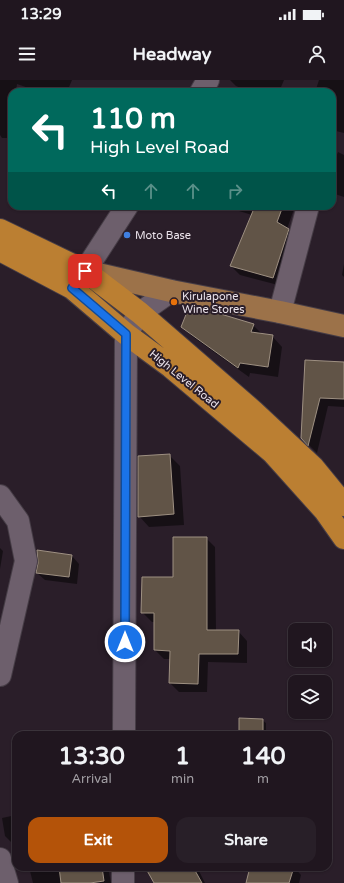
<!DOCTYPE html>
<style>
:root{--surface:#20161f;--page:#281f28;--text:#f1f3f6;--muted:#a29fa4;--line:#3d353d;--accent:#b45309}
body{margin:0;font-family:"Varela Round",sans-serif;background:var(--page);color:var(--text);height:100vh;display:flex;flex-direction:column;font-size:15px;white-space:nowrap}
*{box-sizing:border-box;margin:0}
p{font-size:13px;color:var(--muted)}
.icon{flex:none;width:22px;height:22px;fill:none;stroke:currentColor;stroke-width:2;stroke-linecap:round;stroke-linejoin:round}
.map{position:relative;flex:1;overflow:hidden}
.panel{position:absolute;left:12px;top:651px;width:320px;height:140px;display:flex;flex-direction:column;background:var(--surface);border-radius:12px;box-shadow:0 1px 3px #0004,0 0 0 1px var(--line)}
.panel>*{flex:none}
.hud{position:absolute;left:8px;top:8px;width:328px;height:122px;border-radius:12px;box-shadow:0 1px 3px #0004,0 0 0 1px var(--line);background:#00695c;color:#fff;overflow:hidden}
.tools{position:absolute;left:288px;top:543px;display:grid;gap:8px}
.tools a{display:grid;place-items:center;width:44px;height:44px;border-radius:8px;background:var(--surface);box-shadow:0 1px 3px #0004,0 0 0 1px var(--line);font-size:20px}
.pin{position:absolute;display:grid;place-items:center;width:34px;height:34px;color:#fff;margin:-17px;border-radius:8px;box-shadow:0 2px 6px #0006}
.me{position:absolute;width:44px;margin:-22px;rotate:0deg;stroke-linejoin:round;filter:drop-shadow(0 0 3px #0008)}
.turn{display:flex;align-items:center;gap:14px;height:84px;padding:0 16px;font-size:18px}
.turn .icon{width:52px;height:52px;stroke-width:2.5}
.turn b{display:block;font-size:28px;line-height:34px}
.lanes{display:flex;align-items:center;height:38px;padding:0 16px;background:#0003;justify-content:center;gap:20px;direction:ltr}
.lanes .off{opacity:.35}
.eta{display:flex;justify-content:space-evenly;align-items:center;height:68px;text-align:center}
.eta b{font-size:24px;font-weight:700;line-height:28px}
.cta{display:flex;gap:8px;margin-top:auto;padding:8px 16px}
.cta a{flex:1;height:46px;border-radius:12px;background:var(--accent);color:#fff;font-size:16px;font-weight:700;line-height:46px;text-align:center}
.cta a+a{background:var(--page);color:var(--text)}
.status{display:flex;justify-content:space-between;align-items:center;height:28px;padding:0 20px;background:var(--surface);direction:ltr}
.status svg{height:11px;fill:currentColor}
header{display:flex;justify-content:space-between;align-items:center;height:52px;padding:0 16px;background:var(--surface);font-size:18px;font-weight:700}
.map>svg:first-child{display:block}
.shadow{fill:#0007}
.building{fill:#615447;stroke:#9e9082}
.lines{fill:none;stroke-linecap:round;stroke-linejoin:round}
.minor-casing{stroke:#463d46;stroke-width:24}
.major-casing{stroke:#463d46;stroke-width:24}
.highway-casing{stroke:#463d46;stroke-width:24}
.minor{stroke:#6d5f6c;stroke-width:22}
.major{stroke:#9c7249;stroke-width:22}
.highway{stroke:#bb7f32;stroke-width:22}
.route-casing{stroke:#114b97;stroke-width:10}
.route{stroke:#1a73e8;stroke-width:7}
.shop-dot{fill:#3f7fe0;stroke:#2a1e29;stroke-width:1.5}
.food-dot{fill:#e8710a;stroke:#2a1e29;stroke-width:1.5}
.labels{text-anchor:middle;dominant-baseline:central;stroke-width:4;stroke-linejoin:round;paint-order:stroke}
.poi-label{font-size:11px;fill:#ece4ec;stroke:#2a1e29;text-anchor:start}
.street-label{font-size:11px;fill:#ece4ec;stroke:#2a1e29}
</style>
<div class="status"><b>13:29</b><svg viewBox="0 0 49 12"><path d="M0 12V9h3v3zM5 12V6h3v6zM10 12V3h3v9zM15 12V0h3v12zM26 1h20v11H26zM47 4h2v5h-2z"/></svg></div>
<header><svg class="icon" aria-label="menu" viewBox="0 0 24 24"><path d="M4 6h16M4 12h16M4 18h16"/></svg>Headway<svg class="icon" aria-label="person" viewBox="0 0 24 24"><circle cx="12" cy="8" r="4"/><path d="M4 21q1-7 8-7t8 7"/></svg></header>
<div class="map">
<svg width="344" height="803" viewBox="0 0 344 803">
<rect width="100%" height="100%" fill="#2a1e29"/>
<path class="shadow" d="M0,0H72L67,12H40L17,4L16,12H12V36L8,58H2L0,55Z
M230,0H284L279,12H250L236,6Z
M319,0H344V53L332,50V12H315Z
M338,72L344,75V117L332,113V87Z
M223,126H295L287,149L297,159L282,206L240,195L231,186L252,135Z
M344,184V197L342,195Z
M253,245L263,255L272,256L282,267L278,297L250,293L249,297L193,257L182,247Z
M306,281L344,283V327L328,326L317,373L302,358Z
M169,375L180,386L184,445L149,447L139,436Z
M206,458L215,467L216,551H238L247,561V583L208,582L207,612H179L170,603L171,579H164L155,570V542H152L142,532L174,498Z
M0,468L3,471L0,489Z
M72,476L79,484L77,504L45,500L37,493Z
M262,640L266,643V655H240Z
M16,735V763L13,764L5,756L2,738Z
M29,787H108L111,803H33Z
M146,787H197L205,803H156Z
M251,787H294L301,795L299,803H247Z"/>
<path class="building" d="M255,126H283L277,142L289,149L273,198L230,186Z
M189,227L214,232L254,244L251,252L273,255L268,287L240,283L238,288L181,247Z
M305,280L344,282V319L320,318L308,366L301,358Z
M170,374L174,434L138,437V376Z
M173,457H207V550H239L238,574H199L198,604L169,603L170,571L154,570V533H141L142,497H173Z
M37,470L72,475L69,497L36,493L38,483Z
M239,638L263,639V655H239Z
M59,787H102L104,801L90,803H61Z
M145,787H193L202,803H154Z
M250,787H294L289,803H246Z"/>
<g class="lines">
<defs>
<path id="minor" d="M201,12L208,0
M74,206L85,191L127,126
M280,232L308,126
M0,416L18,441L26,481L0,595
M124,655L126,254L140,233L171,211
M0,779L7,803
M123,803V787"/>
<path id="major" d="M85,191L171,211L280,232L344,246"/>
<path id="highway" d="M0,150L85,191L140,233L253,331L313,387L344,425
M0,170L72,208L126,254L171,287L272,372L325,431L344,458"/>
</defs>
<use href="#minor" class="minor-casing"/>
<use href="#major" class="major-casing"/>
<use href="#highway" class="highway-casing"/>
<use href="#minor" class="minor"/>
<use href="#major" class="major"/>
<use href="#highway" class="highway"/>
</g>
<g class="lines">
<defs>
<path id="route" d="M85,191L72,208L126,254L125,562"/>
</defs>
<use href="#route" class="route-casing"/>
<use href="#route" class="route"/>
</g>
<circle class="shop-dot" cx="127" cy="155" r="4"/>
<circle class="food-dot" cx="174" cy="222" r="4"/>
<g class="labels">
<g class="poi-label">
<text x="135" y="155">Moto Base</text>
<text x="182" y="216">Kirulapone<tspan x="182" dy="13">Wine Stores</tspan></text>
</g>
<g class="street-label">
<text transform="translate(184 299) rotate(39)">High Level Road</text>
</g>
</g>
</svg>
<div class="tools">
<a><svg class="icon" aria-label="sound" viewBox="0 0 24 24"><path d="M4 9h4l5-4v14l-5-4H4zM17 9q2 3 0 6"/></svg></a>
<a><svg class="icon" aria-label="layers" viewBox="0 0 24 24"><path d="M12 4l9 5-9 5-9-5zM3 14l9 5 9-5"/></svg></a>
</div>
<div class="pin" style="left:85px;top:191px;background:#d93025"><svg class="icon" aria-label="arrive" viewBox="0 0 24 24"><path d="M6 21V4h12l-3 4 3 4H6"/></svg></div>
<svg class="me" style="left:125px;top:562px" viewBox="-20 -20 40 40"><circle r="17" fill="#1a73e8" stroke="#fff" stroke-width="3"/><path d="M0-11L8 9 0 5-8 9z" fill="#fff"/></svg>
<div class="hud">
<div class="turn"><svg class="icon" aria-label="left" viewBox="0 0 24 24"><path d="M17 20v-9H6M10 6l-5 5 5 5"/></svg><div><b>110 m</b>High Level Road</div></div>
<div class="lanes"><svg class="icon" aria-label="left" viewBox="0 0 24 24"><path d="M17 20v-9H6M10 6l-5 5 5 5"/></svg><svg class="icon off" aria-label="ahead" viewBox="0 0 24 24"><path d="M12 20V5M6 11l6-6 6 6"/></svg><svg class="icon off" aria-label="ahead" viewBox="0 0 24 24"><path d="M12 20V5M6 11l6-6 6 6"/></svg><svg class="icon off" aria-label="right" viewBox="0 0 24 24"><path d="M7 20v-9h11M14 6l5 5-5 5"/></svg></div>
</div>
<section class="panel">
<div class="eta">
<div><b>13:30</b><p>Arrival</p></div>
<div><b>1</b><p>min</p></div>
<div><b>140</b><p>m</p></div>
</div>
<div class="cta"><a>Exit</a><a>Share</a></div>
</section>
</div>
